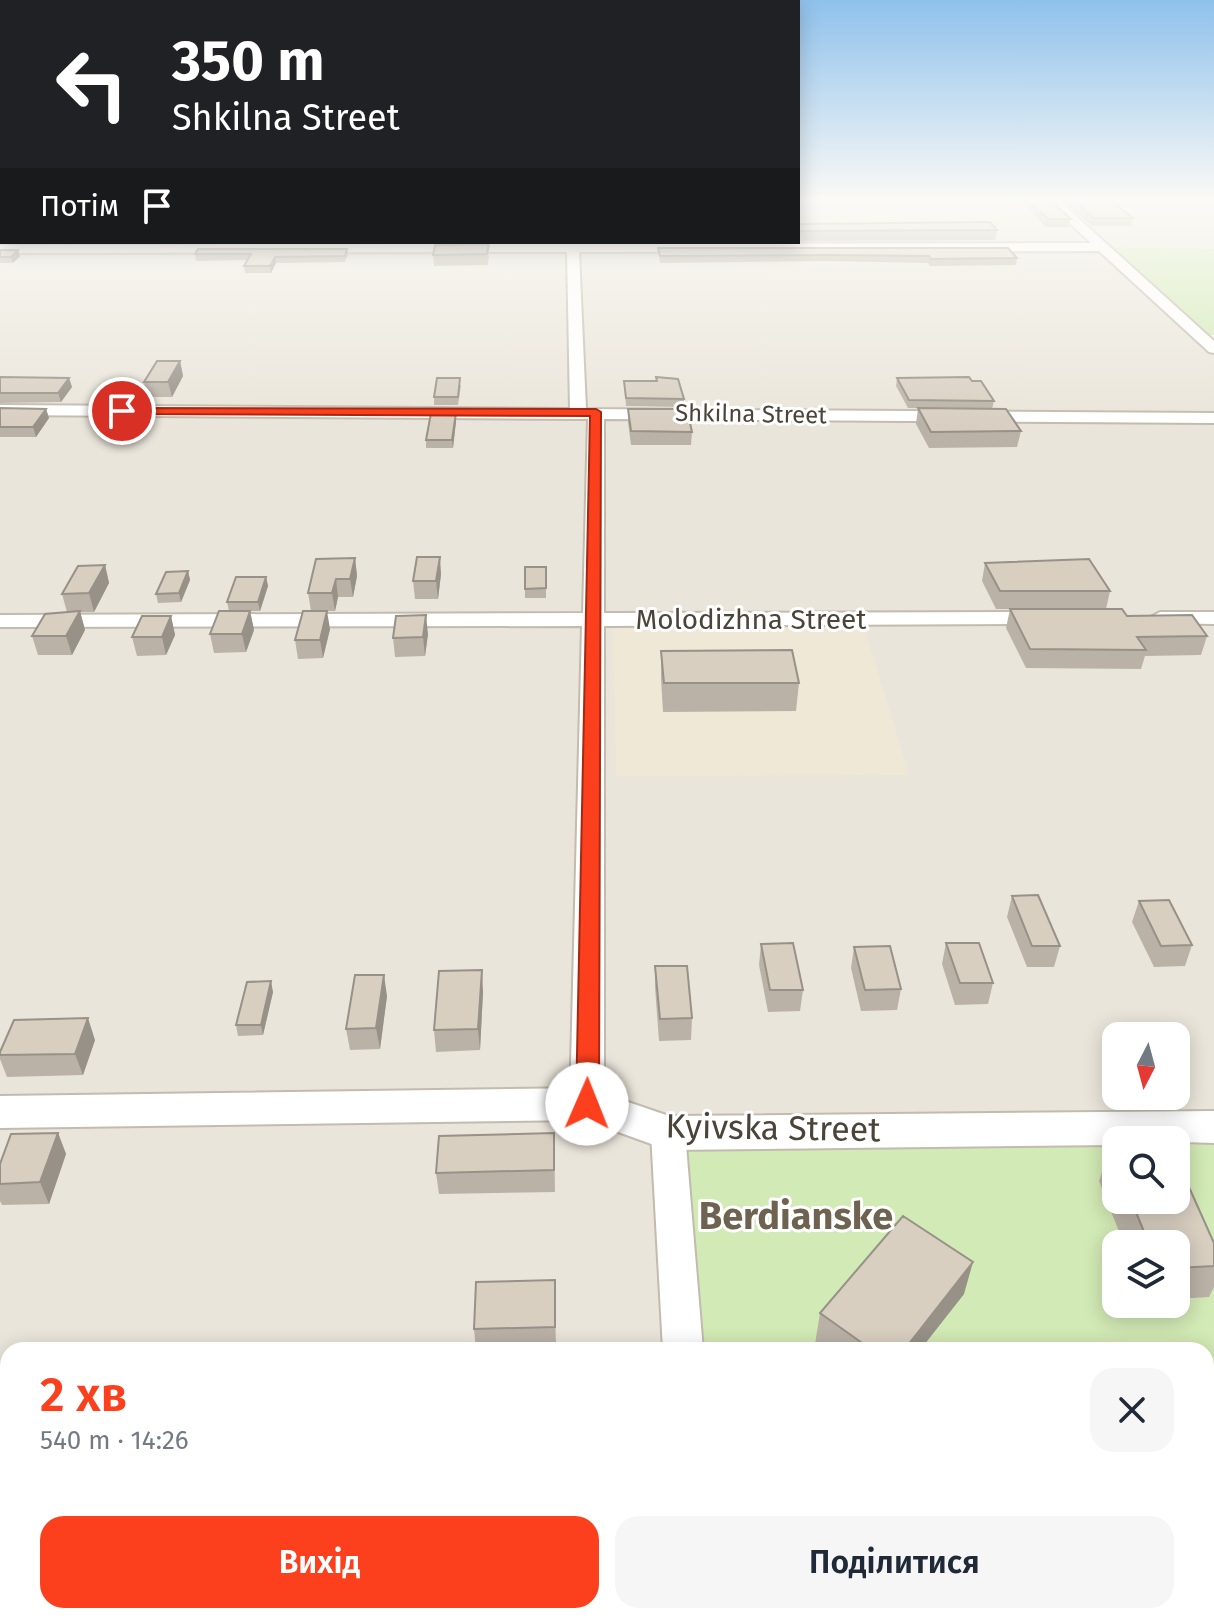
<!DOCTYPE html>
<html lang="uk">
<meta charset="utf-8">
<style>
:root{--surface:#fff;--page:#f6f6f7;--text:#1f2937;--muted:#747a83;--accent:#fc3f1d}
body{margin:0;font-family:"Fira Sans",sans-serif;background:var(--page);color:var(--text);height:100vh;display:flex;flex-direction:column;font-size:30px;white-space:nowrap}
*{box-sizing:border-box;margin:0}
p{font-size:26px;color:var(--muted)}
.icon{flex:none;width:44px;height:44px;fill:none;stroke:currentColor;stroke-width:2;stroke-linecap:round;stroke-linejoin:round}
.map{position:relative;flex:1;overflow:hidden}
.side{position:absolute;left:0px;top:1342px;width:1214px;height:282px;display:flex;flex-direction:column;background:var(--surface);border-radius:24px 24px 0 0;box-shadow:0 4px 20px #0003}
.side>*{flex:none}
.top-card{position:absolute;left:0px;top:0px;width:800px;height:244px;box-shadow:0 4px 20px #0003;background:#202124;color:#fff;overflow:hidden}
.needle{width:52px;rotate:186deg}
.controls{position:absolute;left:1102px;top:1022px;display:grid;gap:16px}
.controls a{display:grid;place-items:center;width:88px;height:88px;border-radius:16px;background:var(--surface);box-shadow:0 4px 20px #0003;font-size:40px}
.pin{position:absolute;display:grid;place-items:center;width:68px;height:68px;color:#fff;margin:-34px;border:4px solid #fff;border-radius:50%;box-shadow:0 2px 8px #0007}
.me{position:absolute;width:88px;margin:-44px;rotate:1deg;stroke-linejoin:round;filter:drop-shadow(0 0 6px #0008)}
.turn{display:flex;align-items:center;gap:28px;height:168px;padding:0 40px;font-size:36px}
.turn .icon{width:104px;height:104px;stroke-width:2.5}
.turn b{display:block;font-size:56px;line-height:68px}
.then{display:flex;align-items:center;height:76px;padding:0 40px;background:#0003;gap:16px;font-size:30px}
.round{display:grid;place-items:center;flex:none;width:84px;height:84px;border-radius:24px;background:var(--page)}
.head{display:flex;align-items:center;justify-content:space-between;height:136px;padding:0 40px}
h1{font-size:48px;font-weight:600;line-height:60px;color:var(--accent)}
.primary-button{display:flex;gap:16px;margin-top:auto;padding:16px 40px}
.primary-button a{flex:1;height:92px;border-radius:24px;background:var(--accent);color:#fff;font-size:32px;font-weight:600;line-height:92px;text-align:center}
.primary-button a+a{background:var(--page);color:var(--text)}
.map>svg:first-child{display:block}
.residential{fill:#eae5da;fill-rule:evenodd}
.education{fill:#efe8d6}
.green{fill:#d2eab5;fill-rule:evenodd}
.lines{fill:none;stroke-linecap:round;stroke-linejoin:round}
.minor-casing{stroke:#c2bbae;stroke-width:4}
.tertiary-casing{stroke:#c2bbae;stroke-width:4}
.minor{fill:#fff;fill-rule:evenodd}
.tertiary{fill:#fff;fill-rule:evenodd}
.wall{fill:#bab2a6}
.shaded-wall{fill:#979187}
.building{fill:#d8cfc1;stroke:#979187;stroke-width:2}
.route{fill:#fc3f1d;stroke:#a42913;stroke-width:2}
.labels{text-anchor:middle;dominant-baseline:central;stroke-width:6;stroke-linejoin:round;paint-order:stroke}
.far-street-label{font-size:24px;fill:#4b4439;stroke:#fff}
.street-label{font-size:28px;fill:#4b4439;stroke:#fff}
.near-street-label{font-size:34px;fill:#4b4439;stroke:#fff}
.near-quarter-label{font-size:38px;font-weight:bold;fill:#6e6250;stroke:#fff}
</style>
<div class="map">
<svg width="1214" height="1623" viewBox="0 0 1214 1623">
<rect width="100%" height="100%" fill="#f6f3ec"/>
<path class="residential" d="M0,198L2,242H798V198H1214V249L1105,247L1214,349V1127L668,1133L683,1350H8V1616H702L703,1623H0ZM1116,1036H1176V1096H1116Z"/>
<path class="education" d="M864,627L909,775L616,776L613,628Z"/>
<path class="green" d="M1103,247L1214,249V335H1199Z
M1214,1127V1623H703L702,1616H1206V1350H683L668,1133ZM1116,1140H1176V1200H1116ZM1116,1244H1176V1304H1116Z"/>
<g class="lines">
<defs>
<path id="minor" d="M1043,198H1056L1214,341V353L1209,352L1099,251L579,252L586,409L1214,413V423L604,419V613L1040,612L1051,618L1040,624L604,626V1104L599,1113L587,1117L575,1113L570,1104L582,626L0,627V615L583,613L588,419L0,415V405L570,409L567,252L0,253V245L1091,243Z
M1160,612H1214V624L1152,623L1149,618Z
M668,1119L680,1123L685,1133L703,1350H663L651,1133L656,1123Z
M679,1616H725L726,1623H680Z"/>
<path id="tertiary" d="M587,1088L669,1116L1214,1111V1143L1116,1140V1145L668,1150L585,1120L0,1128V1096Z"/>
</defs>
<use href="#minor" class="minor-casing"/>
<use href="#tertiary" class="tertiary-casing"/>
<use href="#minor" class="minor"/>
<use href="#tertiary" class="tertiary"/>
</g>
<path class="wall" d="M1017,198H1048L1071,219L1069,227H1046Z
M1060,198H1107L1133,218L1131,226H1092Z
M798,224L997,230L995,240L798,241Z
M435,245L489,255L488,265L434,266L433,255Z
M658,248L1017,258L1016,265L930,266L928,263L827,261L660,263Z
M347,249L348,255L345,262L276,263L271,273H245L244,266L248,260L196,261L195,254Z
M0,250L20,256L13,263H0Z
M180,361L183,376L172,397H147L144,382Z
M0,377L69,378L72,387L61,402L0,403Z
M897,378L972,381L994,401L992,409L908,408L896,386Z
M624,381H656L684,399V407L626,406Z
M461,385L458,405H434V397Z
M0,408L46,409L49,418L36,437H0Z
M918,408L1021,431L1017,447L929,448L916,424Z
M628,409L692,432L691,445H631L628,422Z
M456,413V421L453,448H426V440Z
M355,558L357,576L353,597H338L335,611H311L308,593Z
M985,563L1110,591L1106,609L1127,616L1207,636L1201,655L1145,656L1141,669L1026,668L1006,628L1010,609H996L982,581Z
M105,565L109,583L94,612H80L85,630L72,655H38L32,636L75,612H67L62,594Z
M546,567V598H525V589Z
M188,571L190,580L181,602L158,603L156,594Z
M441,574L438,599H415L413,581Z
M266,577L268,586L260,611H250L254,630L246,652L214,653L210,634L229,611L227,602Z
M171,616L175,635L166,655L137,656L132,637Z
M330,629L323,658L298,659L295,640Z
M428,634L425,656L395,657L393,638Z
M661,651L799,683L796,711L663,712L661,679Z
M1012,896L1060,946L1054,967H1027L1007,917Z
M1139,901L1192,945L1185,966L1154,967L1132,922Z
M946,943L993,983L988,1004L955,1005L942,964Z
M761,944L803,990L800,1011L768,1012L759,965Z
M854,947L901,989L897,1010L861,1011L851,968Z
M655,966L692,1018L691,1040L659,1041L655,987Z
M273,992L263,1035L238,1036L236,1025Z
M483,992L480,1050L436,1052L434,1030Z
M387,996L380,1049L350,1050L346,1029Z
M95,1040L83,1075L7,1077L0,1059V1055Z
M58,1133L66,1154L49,1204L2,1205L0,1201V1164Z
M554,1133L555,1192L439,1194L436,1173Z
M1110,1149H1116V1200H1176L1214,1243V1287L1209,1297L1176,1299V1244H1124L1099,1181Z
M964,1294L920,1350H823L815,1344L820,1313Z
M555,1301L556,1348L476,1350L474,1329Z
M0,1560L69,1616L67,1623H0Z"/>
<path class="shaded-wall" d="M18,250L20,256L13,263L11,257Z
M275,257L276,263L271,273L270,266Z
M180,361L183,376L172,397L168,382Z
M69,378L72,387L61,402L58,393Z
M46,409L49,418L36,437L33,427Z
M456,413V421L453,448L452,440Z
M440,557L441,574L438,599L436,581Z
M355,558L357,576L353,597L350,579Z
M105,565L109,583L94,612L89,593Z
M188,571L190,580L181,602L179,593Z
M266,577L268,586L260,611L258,602Z
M336,579L338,597L335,611L332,593Z
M80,611L85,630L72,655L66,636Z
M250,611L254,630L246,652L242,634Z
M327,611L330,629L323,658L320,640Z
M426,615L428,634L425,656L423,637Z
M171,616L175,635L166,655L162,637Z
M482,970L483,992L480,1050L478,1029Z
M384,975L387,996L380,1049L376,1028Z
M271,981L273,992L263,1035L261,1025Z
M88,1018L95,1040L83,1075L75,1054Z
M58,1133L66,1154L49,1204L40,1182Z
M973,1262L964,1294L920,1350H904Z
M53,1616H69L67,1623H54L52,1619Z"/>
<path class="building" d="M1026,198H1048L1071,219H1048Z
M1071,198H1107L1133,218H1094Z
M990,222L997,230L798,231V224Z
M489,244L487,254L433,255L435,245Z
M658,248H1008L1017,258L931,259L929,256L828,255L660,256Z
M198,249H347L345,256L275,257L270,266H244L251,254H195Z
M0,250H18L11,257H0Z
M157,361H180L168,382H144Z
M0,377L69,378L58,393H0Z
M656,377L678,379L684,399L626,398L624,381H657Z
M969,377L972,381H981L994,401L909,400L897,378Z
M437,378H460L458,397H434Z
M0,408L46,409L33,427H0Z
M918,408L1006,409L1021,431L931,432Z
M628,409H687L692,432L631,431Z
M431,413H456L452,440H426Z
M417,557H440L436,581H413Z
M355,558L350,579H336L332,593H308L316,559Z
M1089,559L1110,591H1000L985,563Z
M105,565L89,593L62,594L78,566Z
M525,567H546V588L525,589Z
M188,571L179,593L156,594L166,572Z
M236,577H266L258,602H227Z
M1010,609H1122L1127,616L1192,615L1207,636L1137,637L1146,650L1030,649Z
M80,611L66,636H32L45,614Z
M219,611H250L242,634H210Z
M303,611H327L320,640H295Z
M426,615L423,637L393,638L396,616Z
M142,616H171L162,637H132Z
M792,650L799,683H664L661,651Z
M1038,895L1060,946H1032L1012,896Z
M1169,900L1192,945L1161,946L1139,901Z
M793,943L803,990H770L761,944Z
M946,943H979L993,983H960Z
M890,946L901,989L865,990L854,947Z
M655,966H687L692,1018L660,1019Z
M482,970L478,1029L434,1030L439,971Z
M355,975H384L376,1028L346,1029Z
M271,981L261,1025H236L247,982Z
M88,1018L75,1054L0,1055V1052L14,1020Z
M58,1133L40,1182L0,1184V1164L11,1134Z
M554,1133V1170L436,1173L439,1136Z
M1110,1149H1116V1162Z
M1176,1158L1214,1243V1266L1176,1268V1244H1149L1131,1200H1176Z
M903,1216L973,1262L904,1350H872L820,1313Z
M555,1280V1327L474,1329L476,1282Z
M8,1534V1616H53L52,1619L0,1620V1560Z"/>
<linearGradient id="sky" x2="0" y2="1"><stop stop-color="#8fc1ec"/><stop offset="0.47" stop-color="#fbfaf6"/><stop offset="1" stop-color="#fbfaf6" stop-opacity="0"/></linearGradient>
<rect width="1214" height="425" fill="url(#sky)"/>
<path class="route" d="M118,408L596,409L601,412L599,1104L596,1110L587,1113L579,1110L576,1104L590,416L122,414L116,411Z"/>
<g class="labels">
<g class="far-street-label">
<text transform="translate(751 414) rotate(1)">Shkilna Street</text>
</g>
<g class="street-label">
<text x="751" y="619">Molodizhna Street</text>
</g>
<g class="near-street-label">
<text transform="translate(773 1128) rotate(1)">Kyivska Street</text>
</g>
<g class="near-quarter-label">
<text x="796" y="1216">Berdianske</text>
</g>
</g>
</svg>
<div class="controls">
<a><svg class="needle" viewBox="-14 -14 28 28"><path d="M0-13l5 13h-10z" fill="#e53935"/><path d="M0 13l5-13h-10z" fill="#747a83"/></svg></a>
<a><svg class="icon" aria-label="search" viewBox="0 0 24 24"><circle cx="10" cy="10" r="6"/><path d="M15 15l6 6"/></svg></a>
<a><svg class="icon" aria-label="layers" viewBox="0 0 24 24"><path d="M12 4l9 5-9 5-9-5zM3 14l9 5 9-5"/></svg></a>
</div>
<div class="pin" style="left:122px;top:411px;background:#d93025"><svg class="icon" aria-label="arrive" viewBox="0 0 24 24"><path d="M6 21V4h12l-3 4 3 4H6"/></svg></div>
<svg class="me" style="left:587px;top:1104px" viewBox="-20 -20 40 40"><circle r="19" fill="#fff"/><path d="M0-13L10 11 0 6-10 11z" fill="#fc3f1d"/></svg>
<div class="top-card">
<div class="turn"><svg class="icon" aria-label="left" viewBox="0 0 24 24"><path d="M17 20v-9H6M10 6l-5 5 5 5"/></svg><div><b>350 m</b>Shkilna Street</div></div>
<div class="then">Потім<svg class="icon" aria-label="arrive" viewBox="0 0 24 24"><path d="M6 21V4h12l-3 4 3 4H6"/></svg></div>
</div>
<section class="side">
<div class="head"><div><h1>2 хв</h1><p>540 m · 14:26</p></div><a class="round"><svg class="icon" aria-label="close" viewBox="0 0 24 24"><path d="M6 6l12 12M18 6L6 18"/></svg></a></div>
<div class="primary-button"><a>Вихід</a><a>Поділитися</a></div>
</section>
</div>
